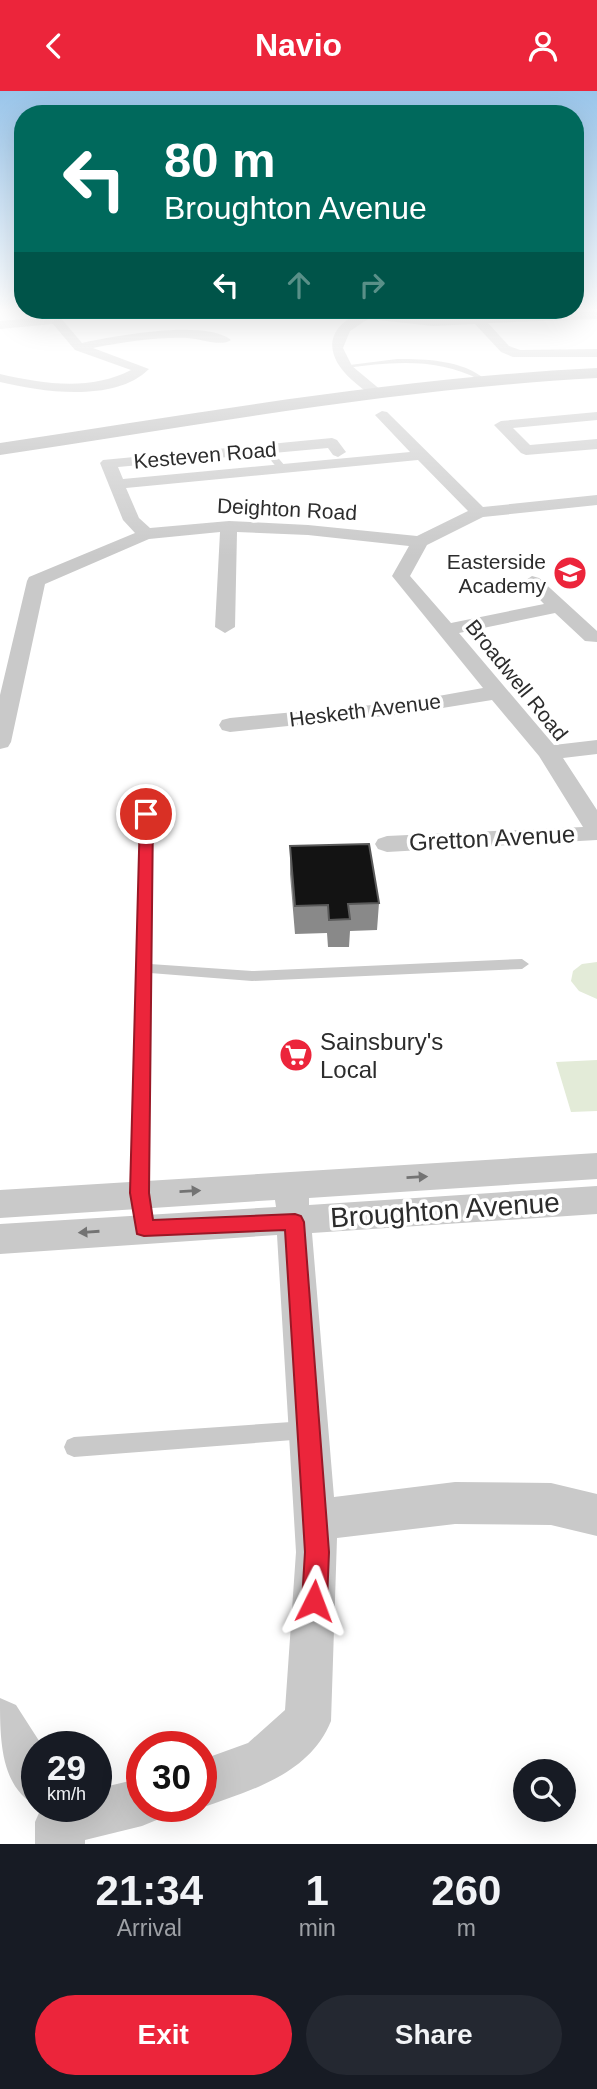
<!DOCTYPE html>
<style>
:root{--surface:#171b24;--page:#242831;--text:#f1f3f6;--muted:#9ea1a6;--accent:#ec253b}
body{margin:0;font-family:Helvetica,sans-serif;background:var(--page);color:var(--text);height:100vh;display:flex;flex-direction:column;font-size:26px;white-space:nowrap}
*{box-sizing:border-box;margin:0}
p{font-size:23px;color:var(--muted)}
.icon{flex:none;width:38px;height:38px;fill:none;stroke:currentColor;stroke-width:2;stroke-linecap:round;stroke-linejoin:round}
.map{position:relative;height:1753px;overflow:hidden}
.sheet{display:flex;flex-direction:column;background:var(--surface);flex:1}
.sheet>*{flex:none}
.banner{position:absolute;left:14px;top:14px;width:570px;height:214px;border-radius:28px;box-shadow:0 7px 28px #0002;background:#00695c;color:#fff;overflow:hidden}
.buttons{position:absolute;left:513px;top:1668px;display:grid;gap:14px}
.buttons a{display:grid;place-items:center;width:63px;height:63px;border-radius:50%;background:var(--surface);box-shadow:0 7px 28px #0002;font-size:35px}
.speed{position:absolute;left:21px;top:1640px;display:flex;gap:14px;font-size:35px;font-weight:700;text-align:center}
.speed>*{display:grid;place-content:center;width:91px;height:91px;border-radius:50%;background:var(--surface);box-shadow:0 7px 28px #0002;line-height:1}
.speed small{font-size:18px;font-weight:400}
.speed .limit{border:10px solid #d22;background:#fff;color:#111}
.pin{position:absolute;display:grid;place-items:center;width:60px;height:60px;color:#fff;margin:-30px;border:4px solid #fff;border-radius:50%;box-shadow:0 2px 7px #0007}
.me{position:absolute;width:77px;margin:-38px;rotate:3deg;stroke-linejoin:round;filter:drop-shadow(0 0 5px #0008)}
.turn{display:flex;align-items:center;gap:24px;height:147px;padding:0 35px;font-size:32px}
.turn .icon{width:91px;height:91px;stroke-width:2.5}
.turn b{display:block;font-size:49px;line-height:60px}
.lanes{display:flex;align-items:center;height:66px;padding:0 35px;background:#0003;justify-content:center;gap:35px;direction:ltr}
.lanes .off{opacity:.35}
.eta{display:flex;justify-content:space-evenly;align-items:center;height:119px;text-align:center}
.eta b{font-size:42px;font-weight:700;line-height:49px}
.button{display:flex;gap:14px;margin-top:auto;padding:14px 35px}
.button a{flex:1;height:80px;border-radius:42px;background:var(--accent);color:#fff;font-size:28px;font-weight:700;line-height:80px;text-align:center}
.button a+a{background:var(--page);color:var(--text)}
header{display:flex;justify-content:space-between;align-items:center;height:91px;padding:0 35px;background:var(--accent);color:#fff;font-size:32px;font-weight:700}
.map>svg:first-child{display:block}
.green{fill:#e3ebd8}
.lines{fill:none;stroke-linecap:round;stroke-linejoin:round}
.lane{fill:#c9c9c9;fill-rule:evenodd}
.street{fill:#c9c9c9;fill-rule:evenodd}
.secondary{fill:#b6b6b6;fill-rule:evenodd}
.wall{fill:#898989}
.building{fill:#131313;stroke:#5a5a5a;stroke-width:2}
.oneway{fill:#737373}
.route{fill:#ec253b;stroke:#991826;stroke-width:2}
.labels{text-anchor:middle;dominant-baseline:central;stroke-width:7;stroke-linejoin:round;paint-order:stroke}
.far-street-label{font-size:21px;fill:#2c2c2c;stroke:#fff}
.far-poi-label{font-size:21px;fill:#2c2c2c;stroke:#fff;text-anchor:end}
.street-label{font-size:24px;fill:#2c2c2c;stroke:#fff}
.poi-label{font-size:24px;fill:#2c2c2c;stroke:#fff;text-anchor:start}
.near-street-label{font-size:28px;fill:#2c2c2c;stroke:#fff}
</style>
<header><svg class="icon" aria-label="back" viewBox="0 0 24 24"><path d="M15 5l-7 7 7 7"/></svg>Navio<svg class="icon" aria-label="person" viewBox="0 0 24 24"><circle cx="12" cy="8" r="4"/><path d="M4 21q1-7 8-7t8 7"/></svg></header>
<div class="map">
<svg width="597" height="1753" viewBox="0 0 597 1753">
<rect width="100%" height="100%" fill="#fff"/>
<path class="green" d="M597,871V908L579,900L571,890L573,880L582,873Z
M597,969V1020L571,1021L556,971Z"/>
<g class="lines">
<path class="lane" d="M397,268C427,268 461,269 485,288L480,289C438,266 390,271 345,277L342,275Z
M263,356H269L285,375V379H279L263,360Z
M146,719L152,723L150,873L252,880L522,868L529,873L522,878L252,890L150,882L147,1102L153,1137L150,1142L144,1144L138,1142L135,1137L131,1102L140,723Z
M306,1330L313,1332L316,1339L313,1346L306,1348L74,1366L67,1363L64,1356L67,1349L74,1346Z"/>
<path class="street" d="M42,219H54L82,252C115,245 205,228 231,249C222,256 201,248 188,247C156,246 125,251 93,257L149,278C115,312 42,301 0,291V283C43,293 91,300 131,279L75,259L53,233L0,238V230L48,226Z
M368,219L433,227L597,220V228L488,232L509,255L520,259L597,258V266H513L501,261L475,233L433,235L368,228L350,240L343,257L352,275L382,300L375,304C366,302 359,295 352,289C320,260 328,232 368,219Z
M382,320L387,321L483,416L597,404V414L483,426L427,454L410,485L451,532L544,513L523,491L532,485L539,487L597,540V551L585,550L555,522L459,542L554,654L597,649V663L563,667L597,719V749L387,761L378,758L375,753L378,748L387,745L583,736L539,665L492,609L405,623L230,641L222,639L219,634L222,629L230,627L405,611L483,597L392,485L409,455L308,444L237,441L235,536L225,542L215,536L220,441L149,448L45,493L11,651L8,656L0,658V604L27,490L29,486L135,442L123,429L100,372L103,369L332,347L337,349L346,361L338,366L333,364L328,357L118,376L123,388L410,361L375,324ZM418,369L468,420L417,445L308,434L229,430L150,437L139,427L126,397Z
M597,321V329L513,337L530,354L597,348V358L526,364L521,362L494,334L501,330Z
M597,1062V1088L309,1107V1114L597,1095V1123L312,1142L334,1406L455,1391L551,1392L597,1403V1445L551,1434L455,1433L337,1447L331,1630C309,1684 251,1699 201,1717L196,1715H201V1669L248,1652L285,1619L296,1461L277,1144L0,1163V1133L276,1116L275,1109L0,1127V1099Z
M0,1607L16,1614L43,1656H37V1715C0,1696 0,1648 0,1607Z
M142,1687V1715H165L159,1728L142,1735L85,1749V1753H35V1731L42,1715H96V1698Z"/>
<path class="secondary" d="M597,277V287C396,298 199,334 0,364V352C199,322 396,287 597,277Z"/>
</g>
<path class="wall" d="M290,755L379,812L377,839L350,840L349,856H328L327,842L295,843L290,783Z"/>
<path class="building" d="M369,753L379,812L348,813L350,828L329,829L328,814L295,815L290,755Z"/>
<defs><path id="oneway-solid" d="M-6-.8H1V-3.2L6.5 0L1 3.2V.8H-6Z" transform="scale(1.75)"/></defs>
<g class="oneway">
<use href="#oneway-solid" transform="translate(417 1086) rotate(-3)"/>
<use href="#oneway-solid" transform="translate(190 1100) rotate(-3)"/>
<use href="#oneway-solid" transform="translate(89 1141) rotate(176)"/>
</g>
<linearGradient id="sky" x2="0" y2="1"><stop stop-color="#99c5ea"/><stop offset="0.47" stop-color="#fff"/><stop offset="1" stop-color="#fff" stop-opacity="0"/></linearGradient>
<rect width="597" height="465" fill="url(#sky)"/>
<path class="route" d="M146,718L153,723L149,1102L153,1129L295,1123L301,1125L304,1131L329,1461L327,1510L323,1518L314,1522L306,1518L302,1510L305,1461L285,1139L144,1145L137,1143L130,1102L140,723Z"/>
<defs>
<symbol id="school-disc" viewBox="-11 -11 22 22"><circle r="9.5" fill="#ec253b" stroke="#fff"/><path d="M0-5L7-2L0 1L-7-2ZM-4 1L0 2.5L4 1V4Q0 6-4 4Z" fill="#fff"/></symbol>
<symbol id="supermarket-disc" viewBox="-11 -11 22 22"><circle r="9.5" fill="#ec253b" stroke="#fff"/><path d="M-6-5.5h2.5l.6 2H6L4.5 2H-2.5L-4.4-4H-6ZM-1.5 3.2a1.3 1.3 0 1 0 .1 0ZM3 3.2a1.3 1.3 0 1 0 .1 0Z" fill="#fff"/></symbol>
</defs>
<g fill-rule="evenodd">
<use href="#school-disc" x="551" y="463" width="38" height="38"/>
<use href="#supermarket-disc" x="277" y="945" width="38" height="38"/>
</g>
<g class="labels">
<g class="far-street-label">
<text transform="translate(205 364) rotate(-5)">Kesteven Road</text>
<text transform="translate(287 418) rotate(3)">Deighton Road</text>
<text transform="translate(517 589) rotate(51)">Broadwell Road</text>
<text transform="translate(365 619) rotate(-7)">Hesketh Avenue</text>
</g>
<g class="far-poi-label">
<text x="546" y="470">Easterside<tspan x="546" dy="24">Academy</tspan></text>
</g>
<g class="street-label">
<text transform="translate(492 747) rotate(-3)">Gretton Avenue</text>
</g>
<g class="poi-label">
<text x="320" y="950">Sainsbury's<tspan x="320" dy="28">Local</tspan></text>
</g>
<g class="near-street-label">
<text transform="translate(445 1119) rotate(-4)">Broughton Avenue</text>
</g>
</g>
</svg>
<div class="buttons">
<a><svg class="icon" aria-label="search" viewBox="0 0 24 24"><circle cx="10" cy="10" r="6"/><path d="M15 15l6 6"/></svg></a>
</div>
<div class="speed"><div>29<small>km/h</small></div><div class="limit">30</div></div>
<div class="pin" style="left:146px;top:723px;background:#d93025"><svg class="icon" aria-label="arrive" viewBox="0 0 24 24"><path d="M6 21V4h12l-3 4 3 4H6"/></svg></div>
<svg class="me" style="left:314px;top:1510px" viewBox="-20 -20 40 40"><path d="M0-17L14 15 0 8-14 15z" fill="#ec253b" stroke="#fff" stroke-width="4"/></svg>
<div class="banner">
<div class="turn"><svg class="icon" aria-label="left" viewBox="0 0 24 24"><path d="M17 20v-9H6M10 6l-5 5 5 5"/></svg><div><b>80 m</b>Broughton Avenue</div></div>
<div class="lanes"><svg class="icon" aria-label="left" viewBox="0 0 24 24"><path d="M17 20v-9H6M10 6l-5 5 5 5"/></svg><svg class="icon off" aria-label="ahead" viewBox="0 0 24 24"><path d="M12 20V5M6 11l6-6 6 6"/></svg><svg class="icon off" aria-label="right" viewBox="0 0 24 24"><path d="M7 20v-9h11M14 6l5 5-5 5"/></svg></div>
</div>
</div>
<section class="sheet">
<div class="eta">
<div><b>21:34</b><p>Arrival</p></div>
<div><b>1</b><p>min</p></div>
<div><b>260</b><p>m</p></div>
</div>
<div class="button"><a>Exit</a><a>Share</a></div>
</section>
